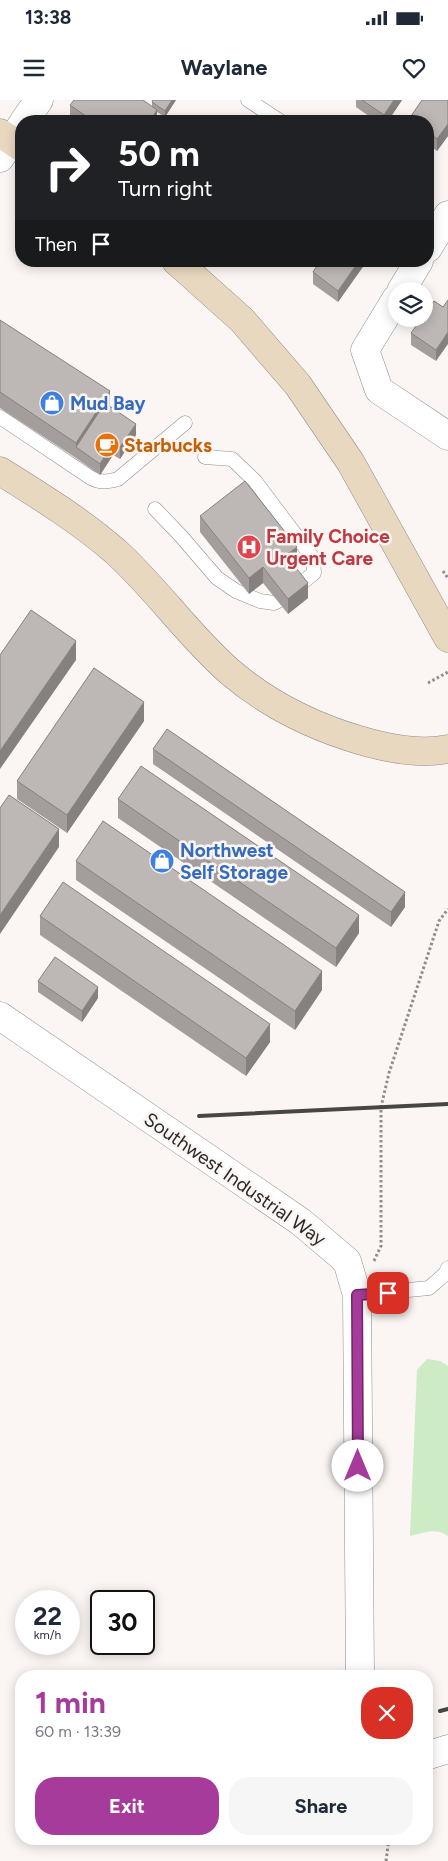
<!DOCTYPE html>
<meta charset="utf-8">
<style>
:root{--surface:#fff;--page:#f6f6f7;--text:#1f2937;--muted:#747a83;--accent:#a73b9b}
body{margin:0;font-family:Figtree,sans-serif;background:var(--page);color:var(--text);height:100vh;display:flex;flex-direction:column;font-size:19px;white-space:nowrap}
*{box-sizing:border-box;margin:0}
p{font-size:16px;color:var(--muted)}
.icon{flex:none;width:28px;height:28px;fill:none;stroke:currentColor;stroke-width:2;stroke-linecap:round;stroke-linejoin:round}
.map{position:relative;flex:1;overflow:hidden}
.drawer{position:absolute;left:15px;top:1570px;width:418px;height:175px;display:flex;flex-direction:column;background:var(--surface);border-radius:20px;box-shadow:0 2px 12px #0003}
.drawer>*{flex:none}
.banner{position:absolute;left:15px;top:15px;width:419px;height:152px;border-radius:20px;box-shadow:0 2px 12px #0003;background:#202124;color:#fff;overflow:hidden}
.fabs{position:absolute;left:388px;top:182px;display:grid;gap:10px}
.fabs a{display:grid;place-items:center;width:45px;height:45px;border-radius:50%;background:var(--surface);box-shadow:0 2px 12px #0003;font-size:25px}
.speed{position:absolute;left:15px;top:1490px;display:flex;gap:10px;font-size:25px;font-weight:700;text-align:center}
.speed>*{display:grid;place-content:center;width:65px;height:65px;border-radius:50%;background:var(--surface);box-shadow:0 2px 12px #0003;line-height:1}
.speed small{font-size:12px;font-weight:400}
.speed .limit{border:2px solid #111;border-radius:8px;background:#fff;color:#111}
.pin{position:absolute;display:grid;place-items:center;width:42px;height:42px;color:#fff;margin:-21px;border-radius:10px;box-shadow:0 2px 8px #0006}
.me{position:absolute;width:55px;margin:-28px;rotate:0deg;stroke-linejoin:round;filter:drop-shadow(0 0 4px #0008)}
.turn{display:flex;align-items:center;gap:18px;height:105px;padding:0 20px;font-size:22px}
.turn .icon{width:65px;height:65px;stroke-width:2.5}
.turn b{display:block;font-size:35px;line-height:42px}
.then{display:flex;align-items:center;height:48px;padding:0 20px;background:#0003;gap:10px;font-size:19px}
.round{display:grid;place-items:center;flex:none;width:52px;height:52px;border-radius:20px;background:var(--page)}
.overview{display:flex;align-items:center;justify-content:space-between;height:85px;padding:0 20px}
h1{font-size:30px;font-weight:700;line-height:38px;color:var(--accent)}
.button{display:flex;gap:10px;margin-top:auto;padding:10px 20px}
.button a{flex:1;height:58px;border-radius:20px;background:var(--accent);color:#fff;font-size:20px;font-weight:700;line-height:58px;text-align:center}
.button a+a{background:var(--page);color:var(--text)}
.status{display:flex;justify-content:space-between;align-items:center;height:35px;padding:0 25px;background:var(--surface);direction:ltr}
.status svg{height:14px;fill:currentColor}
header{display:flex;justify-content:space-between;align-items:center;height:65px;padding:0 20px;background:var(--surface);font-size:22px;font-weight:700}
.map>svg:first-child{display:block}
.green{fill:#cdebc4}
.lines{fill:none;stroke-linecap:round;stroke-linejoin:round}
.lane-casing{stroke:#918c8a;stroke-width:15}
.street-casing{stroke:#918c8a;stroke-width:29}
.secondary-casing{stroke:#918c8a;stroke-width:29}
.path{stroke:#918d8b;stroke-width:3;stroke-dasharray:2.5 2.5;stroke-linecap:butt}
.lane{stroke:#fff;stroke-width:14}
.street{stroke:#fff;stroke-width:28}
.secondary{stroke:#e9d8c0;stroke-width:28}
.rail{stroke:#484644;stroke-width:4}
.wall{fill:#a39e9c}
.shaded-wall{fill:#84817f}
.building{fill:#bdb8b5;stroke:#84817f}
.route-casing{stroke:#6d2665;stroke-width:12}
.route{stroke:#a73b9b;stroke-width:9}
.labels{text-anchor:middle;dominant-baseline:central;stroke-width:5;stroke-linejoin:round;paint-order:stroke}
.shop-label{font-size:19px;font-weight:bold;fill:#366cbe;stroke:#fbf6f3;text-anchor:start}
.food-label{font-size:19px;font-weight:bold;fill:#c56008;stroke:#fbf6f3;text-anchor:start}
.health-label{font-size:19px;font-weight:bold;fill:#be3a42;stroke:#fbf6f3;text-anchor:start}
.street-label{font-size:19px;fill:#2a2827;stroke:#fbf6f3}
</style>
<div class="status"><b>13:38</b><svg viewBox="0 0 49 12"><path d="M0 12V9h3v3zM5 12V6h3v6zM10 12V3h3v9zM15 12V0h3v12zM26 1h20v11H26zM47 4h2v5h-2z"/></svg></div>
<header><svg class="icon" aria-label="menu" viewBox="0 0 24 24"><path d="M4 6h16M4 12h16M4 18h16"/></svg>Waylane<svg class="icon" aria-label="heart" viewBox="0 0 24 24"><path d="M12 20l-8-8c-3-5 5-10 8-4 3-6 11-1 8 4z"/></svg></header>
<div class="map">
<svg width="448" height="1761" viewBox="0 0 448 1761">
<rect width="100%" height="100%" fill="#fbf6f3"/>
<path class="green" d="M427,1259L440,1261L448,1266V1436C436,1427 423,1433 410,1436L417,1270Z"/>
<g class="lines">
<defs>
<path id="lane" d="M248,0L280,21
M0,317L91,378C101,383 107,382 118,379L185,323
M205,357L232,359L255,381L313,458L314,473L298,486
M155,409L180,435L217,478L236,491L260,501L274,503L278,501
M357,1195L429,1188L445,1174L448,1168"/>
<path id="street" d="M24,21L39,0
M0,58L21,26
M428,148L448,115
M401,191L419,161
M396,199L365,250L379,290L448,336
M0,916L301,1122L347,1161L357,1195L360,1576
M426,1656L448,1649"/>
<path id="secondary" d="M0,33L21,47
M176,161L242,220L298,285L351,363L448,538
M0,371C40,396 79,420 115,451C156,488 188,535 229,571C266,603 312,626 359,640C386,648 420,655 448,649"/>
</defs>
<use href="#lane" class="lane-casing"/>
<use href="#street" class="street-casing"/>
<use href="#secondary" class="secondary-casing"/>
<path class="path" d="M443,471L448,478
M428,583L448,572
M374,1161L381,1146V1007L389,973L439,821L448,809
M386,1761L389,1739"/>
<use href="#lane" class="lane"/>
<use href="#street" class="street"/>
<use href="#secondary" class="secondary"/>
<path class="rail" d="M199,1016L448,1004
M440,1611L448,1609"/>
</g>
<path class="wall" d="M143,0L152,7V2L176,0L165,17L157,12V21H70V5Z
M356,0H402L388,21H376L356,7Z
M448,0V36L437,51L428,44V21H409V19Z
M281,161H289L286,165Z
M367,161L338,202L313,184V172Z
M443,207L436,261L411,245V233Z
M0,220L110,307L136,335L120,359L113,355L100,375L76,358L0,308Z
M200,416L297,462L294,464L308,498L288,514L263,483L249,494L200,432Z
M144,621L67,733L17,699V681Z
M153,649L405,807L391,827L153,664Z
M118,699L359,833L336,867L118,718Z
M76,761L322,890L295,930L76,780Z
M40,816L270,942L246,976L40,835Z
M38,881L98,898L82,922L38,892Z"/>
<path class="shaded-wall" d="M172,0H176L165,17V11Z
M394,0H402L388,21H384V15Z
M157,10V21H150Z
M448,24V36L437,51V39Z
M359,161H367L338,202V191Z
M448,232V244L436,261V250Z
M110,291V307L76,347V358V343Z
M136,324V335L120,359V347Z
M113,343V355L100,375V364Z
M297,447V462L286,470V455Z
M263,467V483L249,494V478Z
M308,483V498L288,514V499Z
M76,541V560L0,669V651Z
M144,602V621L67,733V715Z
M59,729V747L0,834V815Z
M405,792V807L391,827V812Z
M359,815V833L336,867V848Z
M322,871V890L295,930V911Z
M98,887V898L82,922V911Z
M270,924V942L246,976V958Z"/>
<path class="building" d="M74,0H143L157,10L150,21H93L70,5Z
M153,0H172L165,11L152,2Z
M362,0H394L384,15Z
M422,0H448V24L437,39L428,32V21H412L409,19Z
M320,161H359L338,191L313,172Z
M448,200V232L436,250L411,233L421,219H424V215L434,201L443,207Z
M0,220L110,291L76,343L0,292Z
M105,303L136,324L120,347L113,343L100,364L76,347Z
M245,381L297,447L286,455L308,483L288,499L263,467L249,478L200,416Z
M31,510L76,541L0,651V555Z
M94,568L144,602L67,715L17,681Z
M167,629L405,792L391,812L153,649Z
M141,666L359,815L336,848L118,699Z
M9,695L59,729L0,815V708Z
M103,721L322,871L295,911L76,761Z
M63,782L270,924L246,958L40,816Z
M55,857L98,887L82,911L38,881Z"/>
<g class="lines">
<defs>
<path id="route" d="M358,1366L357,1195L388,1193"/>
</defs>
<use href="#route" class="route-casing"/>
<use href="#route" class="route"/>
</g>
<defs>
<symbol id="shop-disc" viewBox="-11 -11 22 22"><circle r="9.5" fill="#3f7fe0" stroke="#fbf6f3"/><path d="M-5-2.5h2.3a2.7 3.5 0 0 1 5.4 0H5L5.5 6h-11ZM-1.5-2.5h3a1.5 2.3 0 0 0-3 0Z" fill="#fff"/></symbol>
<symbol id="cafe-disc" viewBox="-11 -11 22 22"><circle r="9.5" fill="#e8710a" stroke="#fbf6f3"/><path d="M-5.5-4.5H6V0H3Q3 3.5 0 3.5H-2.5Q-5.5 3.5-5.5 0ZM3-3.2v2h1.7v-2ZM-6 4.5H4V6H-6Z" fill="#fff"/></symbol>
<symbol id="hospital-disc" viewBox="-11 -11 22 22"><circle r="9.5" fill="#e0444e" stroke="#fbf6f3"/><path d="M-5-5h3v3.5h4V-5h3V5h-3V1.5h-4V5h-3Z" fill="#fff"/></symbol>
</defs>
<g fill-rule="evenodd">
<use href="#shop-disc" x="38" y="289" width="28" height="28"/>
<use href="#cafe-disc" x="93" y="331" width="28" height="28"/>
<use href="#hospital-disc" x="235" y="433" width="28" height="28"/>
<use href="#shop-disc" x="148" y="747" width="28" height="28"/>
</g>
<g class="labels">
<g class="shop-label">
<text x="70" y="303">Mud Bay</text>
<text x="180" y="750">Northwest<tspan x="180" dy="22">Self Storage</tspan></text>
</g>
<g class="food-label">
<text x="124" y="345">Starbucks</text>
</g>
<g class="health-label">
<text x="266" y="436">Family Choice<tspan x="266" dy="22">Urgent Care</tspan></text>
</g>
<g class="street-label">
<text transform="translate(235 1079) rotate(35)">Southwest Industrial Way</text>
</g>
</g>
</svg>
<div class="fabs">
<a><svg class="icon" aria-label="layers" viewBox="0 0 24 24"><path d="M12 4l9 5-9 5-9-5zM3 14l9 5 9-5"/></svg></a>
</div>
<div class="speed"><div>22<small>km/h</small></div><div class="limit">30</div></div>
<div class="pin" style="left:388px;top:1193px;background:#d93025"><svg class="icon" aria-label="arrive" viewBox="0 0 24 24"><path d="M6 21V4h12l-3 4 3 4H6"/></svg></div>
<svg class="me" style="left:358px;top:1366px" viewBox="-20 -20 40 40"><circle r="19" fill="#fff"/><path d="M0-13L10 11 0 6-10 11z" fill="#a73b9b"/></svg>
<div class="banner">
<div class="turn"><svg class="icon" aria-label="right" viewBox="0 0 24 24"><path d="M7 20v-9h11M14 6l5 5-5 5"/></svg><div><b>50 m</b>Turn right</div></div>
<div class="then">Then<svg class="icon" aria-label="arrive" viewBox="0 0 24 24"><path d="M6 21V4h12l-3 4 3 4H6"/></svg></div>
</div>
<section class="drawer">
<div class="overview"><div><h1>1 min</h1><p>60 m · 13:39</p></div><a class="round" style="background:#d93025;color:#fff"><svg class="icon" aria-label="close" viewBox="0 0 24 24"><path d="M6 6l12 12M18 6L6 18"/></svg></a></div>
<div class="button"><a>Exit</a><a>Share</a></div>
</section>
</div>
